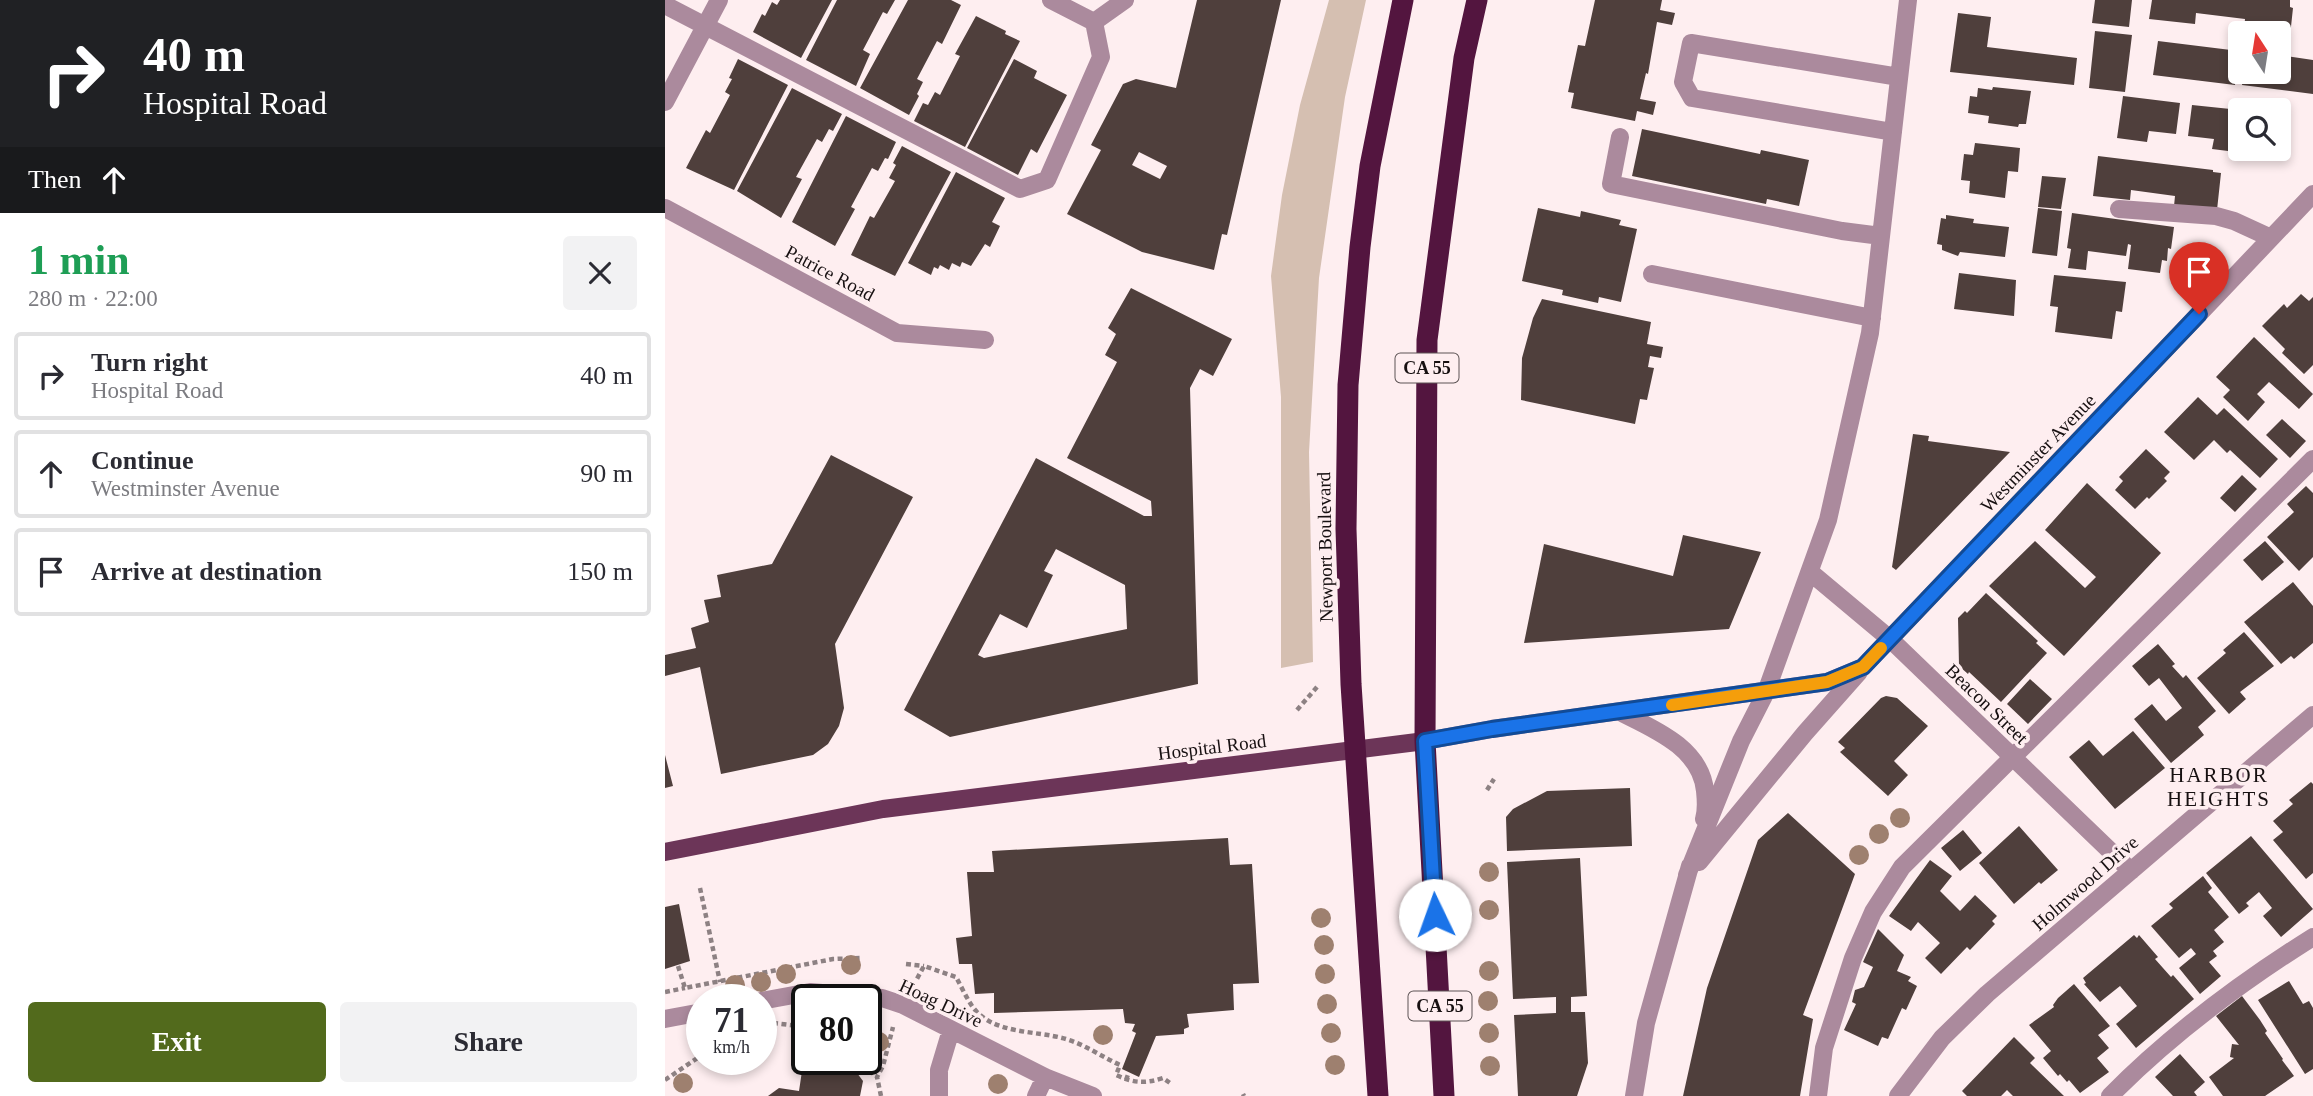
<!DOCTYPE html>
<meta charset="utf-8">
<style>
:root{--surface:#fff;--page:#f2f2f3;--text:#2b2b33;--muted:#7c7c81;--line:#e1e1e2;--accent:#526a1c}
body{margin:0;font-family:Georgia,serif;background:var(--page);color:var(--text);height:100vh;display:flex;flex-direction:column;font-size:26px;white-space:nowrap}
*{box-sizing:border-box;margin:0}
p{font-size:23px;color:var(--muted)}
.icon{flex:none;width:38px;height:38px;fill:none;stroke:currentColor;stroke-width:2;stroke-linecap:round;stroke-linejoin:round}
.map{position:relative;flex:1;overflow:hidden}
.drawer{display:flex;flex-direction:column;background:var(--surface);width:665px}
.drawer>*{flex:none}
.banner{background:#202124;color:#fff;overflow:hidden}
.needle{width:46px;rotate:348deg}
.tools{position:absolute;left:1563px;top:21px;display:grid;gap:14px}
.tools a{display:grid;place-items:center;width:63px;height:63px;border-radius:7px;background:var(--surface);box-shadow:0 4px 10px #0003;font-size:35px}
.speed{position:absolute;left:21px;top:984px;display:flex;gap:14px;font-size:35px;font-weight:700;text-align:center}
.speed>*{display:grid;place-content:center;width:91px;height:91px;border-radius:50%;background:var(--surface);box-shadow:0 4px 10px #0003;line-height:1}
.speed small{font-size:18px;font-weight:400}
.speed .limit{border:4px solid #111;border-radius:10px;background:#fff;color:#111}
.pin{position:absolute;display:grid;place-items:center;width:60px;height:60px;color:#fff;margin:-72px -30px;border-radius:50% 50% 50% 0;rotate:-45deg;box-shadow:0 0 7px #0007}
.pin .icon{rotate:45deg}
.me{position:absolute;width:77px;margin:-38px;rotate:357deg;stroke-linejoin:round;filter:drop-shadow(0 0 5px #0008)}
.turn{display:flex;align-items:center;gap:24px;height:147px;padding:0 28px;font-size:32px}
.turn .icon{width:91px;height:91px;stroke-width:2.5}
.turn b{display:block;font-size:49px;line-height:60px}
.then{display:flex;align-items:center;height:66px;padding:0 28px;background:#0003;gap:14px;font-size:26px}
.round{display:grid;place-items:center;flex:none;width:74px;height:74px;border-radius:7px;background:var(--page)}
.summary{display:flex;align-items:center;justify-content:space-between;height:119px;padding:0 28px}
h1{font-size:42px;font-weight:700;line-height:52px;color:#1e9e55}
.button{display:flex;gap:14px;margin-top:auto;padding:14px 28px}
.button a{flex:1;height:80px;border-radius:7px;background:var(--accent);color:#fff;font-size:28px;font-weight:700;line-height:80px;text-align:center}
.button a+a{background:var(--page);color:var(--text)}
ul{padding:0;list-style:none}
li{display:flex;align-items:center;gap:21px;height:88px;margin:0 14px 10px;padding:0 14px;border:4px solid var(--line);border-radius:7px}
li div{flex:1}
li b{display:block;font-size:26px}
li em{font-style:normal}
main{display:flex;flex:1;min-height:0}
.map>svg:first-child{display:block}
.green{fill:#d5bfb1}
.building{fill:#4f3f3c;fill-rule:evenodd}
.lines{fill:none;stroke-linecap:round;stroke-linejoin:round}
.path{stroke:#8d8183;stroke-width:4.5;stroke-dasharray:5 3.5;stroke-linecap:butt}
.minor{stroke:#ab8a9d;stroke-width:18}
.major{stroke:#6c3558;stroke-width:18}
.highway{stroke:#53153f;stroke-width:21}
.tree{fill:#9e806f}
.route-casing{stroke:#114b97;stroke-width:18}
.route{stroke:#1a73e8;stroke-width:12}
.slow{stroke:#f59e0b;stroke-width:12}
.labels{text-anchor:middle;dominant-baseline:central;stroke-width:7;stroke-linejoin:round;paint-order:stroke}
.shield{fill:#feeef0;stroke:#5c5354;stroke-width:2}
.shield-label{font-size:18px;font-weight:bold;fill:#171011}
.street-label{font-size:19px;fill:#171011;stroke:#feeef0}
.neighbourhood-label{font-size:21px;letter-spacing:2px;fill:#171011;stroke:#feeef0}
</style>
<main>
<section class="drawer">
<div class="banner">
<div class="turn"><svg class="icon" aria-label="right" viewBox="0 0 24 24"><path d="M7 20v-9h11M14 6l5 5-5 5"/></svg><div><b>40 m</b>Hospital Road</div></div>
<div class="then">Then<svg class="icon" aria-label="ahead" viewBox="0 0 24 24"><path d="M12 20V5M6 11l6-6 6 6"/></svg></div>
</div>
<div class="summary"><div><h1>1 min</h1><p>280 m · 22:00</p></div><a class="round"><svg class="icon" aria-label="close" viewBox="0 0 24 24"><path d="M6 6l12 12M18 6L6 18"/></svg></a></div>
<ul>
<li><svg class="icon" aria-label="right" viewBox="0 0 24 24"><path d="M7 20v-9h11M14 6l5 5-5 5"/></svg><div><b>Turn right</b><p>Hospital Road</p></div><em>40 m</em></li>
<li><svg class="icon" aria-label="ahead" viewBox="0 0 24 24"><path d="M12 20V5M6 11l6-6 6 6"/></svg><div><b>Continue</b><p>Westminster Avenue</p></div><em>90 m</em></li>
<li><svg class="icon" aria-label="arrive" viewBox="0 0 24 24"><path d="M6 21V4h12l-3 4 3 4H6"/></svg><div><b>Arrive at destination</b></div><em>150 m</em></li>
</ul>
<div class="button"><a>Exit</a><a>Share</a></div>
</section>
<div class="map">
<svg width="1648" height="1096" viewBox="0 0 1648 1096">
<rect width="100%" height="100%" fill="#feeef0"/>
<path class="green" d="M664,0H701L680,97L654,278L644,452L648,662L616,668V397L606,276L617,195L635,105Z"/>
<path class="building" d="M115,0H167L136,58L88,32L97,14L100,16L107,2L112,5Z
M172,0H230L222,14L218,12L198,50L205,54L191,86L141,60Z
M243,0H286L296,5L277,44L272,41L252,79L258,82L252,94L254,96L244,115L195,88Z
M532,0H616L562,235L557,234L549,270L477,252L402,214L436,150L426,145L458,84L471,79L511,88ZM474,152L502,166L495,179L467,165Z
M930,0H997L995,10L1010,13L1007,25L992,22L983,74L981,73L975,99L991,102L988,115L972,111L970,121L906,108L909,93L903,92L913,45L920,46Z
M1430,0H1467L1464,27L1427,23Z
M1487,0H1625V7L1628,8L1625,36L1579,30L1580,19L1531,13L1530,24L1484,19Z
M1293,13L1326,17L1322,47L1412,58L1409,85L1285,72Z
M311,16L341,31L340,34L355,41L300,147L249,121L258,103L263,105L270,92L275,95L295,56L290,54Z
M1430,31L1467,35L1460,92L1424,88Z
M1493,41L1574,51L1570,85L1488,75Z
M1614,55L1648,60V94L1577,85L1579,72H1614Z
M73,59L123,85L69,190L21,168L41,130L45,133L65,95L60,92L67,79L64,78Z
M349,59L372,71L369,78L402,95L372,153L366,149L353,175L302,148Z
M1328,87L1366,91L1361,124H1354L1353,127L1323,123L1324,116L1303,113L1305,96L1312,97L1313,88L1327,90Z
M127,88L177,114L168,131L164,129L157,142L152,139L131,177L137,179L116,218L72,191Z
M1458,96L1515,103L1511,134L1484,131L1482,142L1452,138Z
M1527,105L1575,110V149H1588V152L1580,151L1579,153L1547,149L1549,139L1523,136Z
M181,116L231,142L223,159L220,158L213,171L207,168L186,207L190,209L170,246L127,222Z
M977,129L1095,154L1096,150L1144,160L1134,206L1102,199L1101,204L967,176Z
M1310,143L1355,148L1353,172L1343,171L1340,198L1304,193L1305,181L1296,180L1299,154L1308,155Z
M237,146L286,172L230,276L186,255L205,216L209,218L230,181L224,178L231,165L228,163Z
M1433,156L1548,170V172L1556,173L1552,210L1509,206L1510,196L1466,190L1465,200L1428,196Z
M291,172L340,198L327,222L335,226L325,247L320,244L306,266L297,262L295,267L287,263L284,270L275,265L273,269L269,267L266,275L243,263Z
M1377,176L1401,178L1396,209L1373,207Z
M873,208L915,217L916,211L956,220L954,225L972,229L956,302L934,297L933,303L897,295L898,290L857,281Z
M1373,208L1397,211L1392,256L1367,253Z
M1407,213L1509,227L1506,249L1503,248L1502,261L1497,260L1495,273L1463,269L1466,245L1463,244L1461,256L1423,251L1421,270L1403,268L1406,249L1402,248Z
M1281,215L1309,219L1308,223L1344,227L1340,257L1295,252L1293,256L1277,250V245L1272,244L1276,218L1281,219Z
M1294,273L1351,280L1349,316L1289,309Z
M1389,275L1461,282L1457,312L1451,311L1447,339L1390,332L1393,307L1385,306Z
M466,288L567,339L548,376L535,369L525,388L533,684L285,737L239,710L371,458L479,516H487L486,501L402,458L452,362L440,355L451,334L443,328ZM391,549L460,585L462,629L319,658L313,655L335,614L362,628L388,575L379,571Z
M1636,294L1644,301L1648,297V365L1639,374L1617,353L1620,349L1597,326L1619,304L1622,308Z
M877,299L986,322L982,344L998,347L996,358L985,356L983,367L989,368L982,400L975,399L970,424L856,400L857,358L868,318Z
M1589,337L1648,394L1634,409L1604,382L1592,394L1600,402L1583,421L1558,397L1565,390L1551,377Z
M1533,397L1552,415L1559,408L1613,459L1595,478L1565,450L1562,453L1549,440L1529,460L1499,432Z
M1617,419L1641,441L1625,458L1601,435Z
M1248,434L1264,436L1263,441L1345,452L1231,570L1227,567Z
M1481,449L1505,472L1499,478L1502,481L1484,499L1482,497L1470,509L1450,490L1458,481L1454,477Z
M166,455L248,497L170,644L179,708L174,726L163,744L148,755L56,774L35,667L0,676V655L31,648L26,628L44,622L39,600L56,597L52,575L107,564Z
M1577,475L1592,489L1570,512L1555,498Z
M1422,483L1496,553L1399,656L1324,586L1370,541L1420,588L1431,577L1380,530Z
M1641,486L1648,493V557L1634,571L1602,537L1629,512L1622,504Z
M1018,535L1096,552L1064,629L859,643L879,544L1008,576Z
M1600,541L1619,562L1597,581L1578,560Z
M1628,582L1648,606V643L1629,659L1626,656L1616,664L1579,622Z
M1321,593L1373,641L1371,643L1382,653L1336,702L1304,672L1303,674L1294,666L1293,618L1300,611L1302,613Z
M1579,632L1609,666L1575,692L1581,699L1564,714L1532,678L1561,653L1558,650Z
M1493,644L1510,664L1507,666L1518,678L1521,675L1551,711L1533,727L1539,735L1506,763L1469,719L1487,704L1501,721L1517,708L1494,678L1484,686L1467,666Z
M1365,679L1387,699L1363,724L1342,704Z
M1221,696L1232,698L1263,726L1229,761L1243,775L1223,796L1175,752L1180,748L1173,742L1216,698Z
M1468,731L1500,768L1450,809L1404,757L1424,740L1438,756Z
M0,755L8,786L0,788Z
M1646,782L1648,784V873L1641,879L1608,840L1618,832L1608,821L1628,804L1624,800Z
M965,788L967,846L842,851L841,817L848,809L882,791Z
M1123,813L1190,874L1138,1015L1148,1019L1135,1096H1018L1042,988L1093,840Z
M1354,826L1393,870L1376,884L1374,882L1349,904L1314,863Z
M1298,830L1317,853L1295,871L1276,848Z
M1586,836L1648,909L1616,937L1598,916L1607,908L1594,892L1581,903L1584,906L1574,914L1541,873Z
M563,838L565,865L587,864L594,983L568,984L569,1010L522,1014L524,1027L519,1029V1034L491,1036L474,1077L457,1069L471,1033L467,1031L470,1024L460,1023L458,1009L329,1013V993L310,994L307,964H294L291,938L307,936L302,872H329L327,851Z
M915,858L922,996L906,997V1012H920L923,1063L912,1096H853L849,1015L891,1013V997L848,999L842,862Z
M1265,860L1287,876L1275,891L1295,911L1310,895L1332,916L1327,921L1330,924L1305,950L1302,947L1276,974L1260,958L1275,943L1253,922L1246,931L1224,916Z
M1538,876L1547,888L1543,892L1564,917L1549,930L1559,942L1548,951L1552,956L1544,962L1556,976L1535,994L1514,968L1531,954L1526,948L1514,958L1486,926L1508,908L1504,904Z
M14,904L25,961L0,969V907Z
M1213,929L1239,955L1232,971L1246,977L1243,981L1252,986L1241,1010L1237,1008L1223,1039L1217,1037L1213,1046L1179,1030L1191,1004L1187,1002L1190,990L1199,987L1208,967L1198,962Z
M1469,935L1472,938L1474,935L1493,957L1490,959L1506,977L1508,975L1529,999L1471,1048L1451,1024L1472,1006L1455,986L1435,1002L1419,984L1421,983L1418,978Z
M1624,981L1638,1004L1644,1001L1648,1008V1069L1640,1074L1593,1000Z
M1409,984L1445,1026L1433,1035L1444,1048L1432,1058L1444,1072L1415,1093L1404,1080L1402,1082L1395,1074L1393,1076L1378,1058L1386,1051L1364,1025L1389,1007L1388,1005L1393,998Z
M1577,996L1595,1020L1602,1031L1600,1033L1618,1059L1617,1060L1629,1076L1600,1096H1558L1544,1077L1569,1058L1565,1057L1567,1044L1574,1045L1551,1016Z
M1349,1037L1370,1058L1365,1063L1399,1096H1348L1342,1090L1336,1096H1302L1297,1091Z
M1515,1054L1540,1082L1529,1092L1532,1096H1508L1490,1077Z
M154,1059L183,1061L198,1081L195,1096H103L114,1088L134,1091L137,1071Z"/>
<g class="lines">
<path class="path" d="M632,710L652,687
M822,790L829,779
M35,888L55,982
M241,964L259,966
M13,966L20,988L168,959L197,958
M248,986L259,966L291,977C296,986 301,997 307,1006C327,1035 371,1030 401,1039C421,1045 437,1057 455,1065L451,1075C468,1083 480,1084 498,1078L505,1083
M0,992L20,988
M108,1023L142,1027
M30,1032L36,1055
M192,1059L212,1077
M0,1080L37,1055
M461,1080L464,1072
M578,1094L579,1096
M216,1096L212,1077L218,1066L228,1027"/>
<path class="minor" d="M386,0L429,22
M0,5L355,189L382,180L436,57L429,22
M429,22L460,0
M0,102L54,0
M1228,132L1027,98L1018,82L1026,43L1234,77
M955,137L946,184L1177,231L1216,236
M0,208L232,333L320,340
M1454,209L1551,216L1569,221L1606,238
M987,274L1207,318
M1145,572L1225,639L1466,871
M955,712C989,729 1036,748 1040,791C1041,801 1042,809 1039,819
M760,741L827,729L1162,682L1198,667L1648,194
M1034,862L1140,733L1194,672
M1022,875L1076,741L1101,692L1163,520L1205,333L1243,0
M96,1001L145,992L217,998L238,1005L380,1077L428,1096
M0,1019L37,1012
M274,1096V1070L286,1030
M371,1096L380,1077
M969,1096L981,1023L1025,866
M1153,1096L1159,1048L1188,958L1208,912L1237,867L1648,459
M1233,1096L1277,1038L1322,994L1648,715
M1445,1096C1506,1034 1575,983 1648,937"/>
<path class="major" d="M0,852L218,809L760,741"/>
<path class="highway" d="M713,1096L686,684L681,529L683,385L695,247L705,166L738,0
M779,1096L760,741L762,340L799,58L812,0"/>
</g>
<g class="tree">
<circle cx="1235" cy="818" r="10"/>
<circle cx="1214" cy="834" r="10"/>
<circle cx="1194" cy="855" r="10"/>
<circle cx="824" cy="872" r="10"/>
<circle cx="824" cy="910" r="10"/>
<circle cx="656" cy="918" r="10"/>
<circle cx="659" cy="945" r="10"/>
<circle cx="186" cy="965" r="10"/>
<circle cx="824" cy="971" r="10"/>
<circle cx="121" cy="974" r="10"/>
<circle cx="660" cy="974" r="10"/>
<circle cx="96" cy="982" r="10"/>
<circle cx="70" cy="985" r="10"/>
<circle cx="823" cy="1001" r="10"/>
<circle cx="662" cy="1004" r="10"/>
<circle cx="666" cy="1033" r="10"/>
<circle cx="824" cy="1033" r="10"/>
<circle cx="438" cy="1035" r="10"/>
<circle cx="214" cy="1042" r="10"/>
<circle cx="670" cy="1065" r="10"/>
<circle cx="825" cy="1066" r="10"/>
<circle cx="18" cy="1083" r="10"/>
<circle cx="333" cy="1084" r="10"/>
</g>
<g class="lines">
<defs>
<path id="route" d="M770,915L760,741L827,729L1162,682L1198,667L1534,314"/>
</defs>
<use href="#route" class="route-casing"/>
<use href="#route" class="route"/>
<path class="slow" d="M1007,705L1162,682L1198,667L1216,648"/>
</g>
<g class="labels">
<g class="shield">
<rect x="730.5" y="353.5" width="63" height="29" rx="5"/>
<rect x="743.5" y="991.5" width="63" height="29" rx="5"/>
</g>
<g class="shield-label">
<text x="762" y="368">CA 55</text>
<text x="775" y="1006">CA 55</text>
</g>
<g class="street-label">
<text transform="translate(165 273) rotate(28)">Patrice Road</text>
<text transform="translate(1373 453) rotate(-46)">Westminster Avenue</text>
<text transform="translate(660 547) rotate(-91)">Newport Boulevard</text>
<text transform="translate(1322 704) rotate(44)">Beacon Street</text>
<text transform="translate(547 747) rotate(-7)">Hospital Road</text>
<text transform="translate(1420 883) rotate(-41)">Holmwood Drive</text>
<text transform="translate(276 1003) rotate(25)">Hoag Drive</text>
</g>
<g class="neighbourhood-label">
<text x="1554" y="775">HARBOR<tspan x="1554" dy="24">HEIGHTS</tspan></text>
</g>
</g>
</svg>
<div class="tools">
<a><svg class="needle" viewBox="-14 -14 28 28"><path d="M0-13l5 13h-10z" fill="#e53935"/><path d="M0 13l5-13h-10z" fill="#7c7c81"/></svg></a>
<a><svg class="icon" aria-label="search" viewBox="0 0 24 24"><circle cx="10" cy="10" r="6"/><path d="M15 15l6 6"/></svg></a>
</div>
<div class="speed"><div>71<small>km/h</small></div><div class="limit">80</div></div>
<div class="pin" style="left:1534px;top:314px;background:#d93025"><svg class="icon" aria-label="arrive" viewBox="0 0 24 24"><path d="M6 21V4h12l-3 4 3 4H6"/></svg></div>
<svg class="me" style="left:770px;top:915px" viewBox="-20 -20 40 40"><circle r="19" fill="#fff"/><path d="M0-13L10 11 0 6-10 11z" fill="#1a73e8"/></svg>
</div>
</main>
